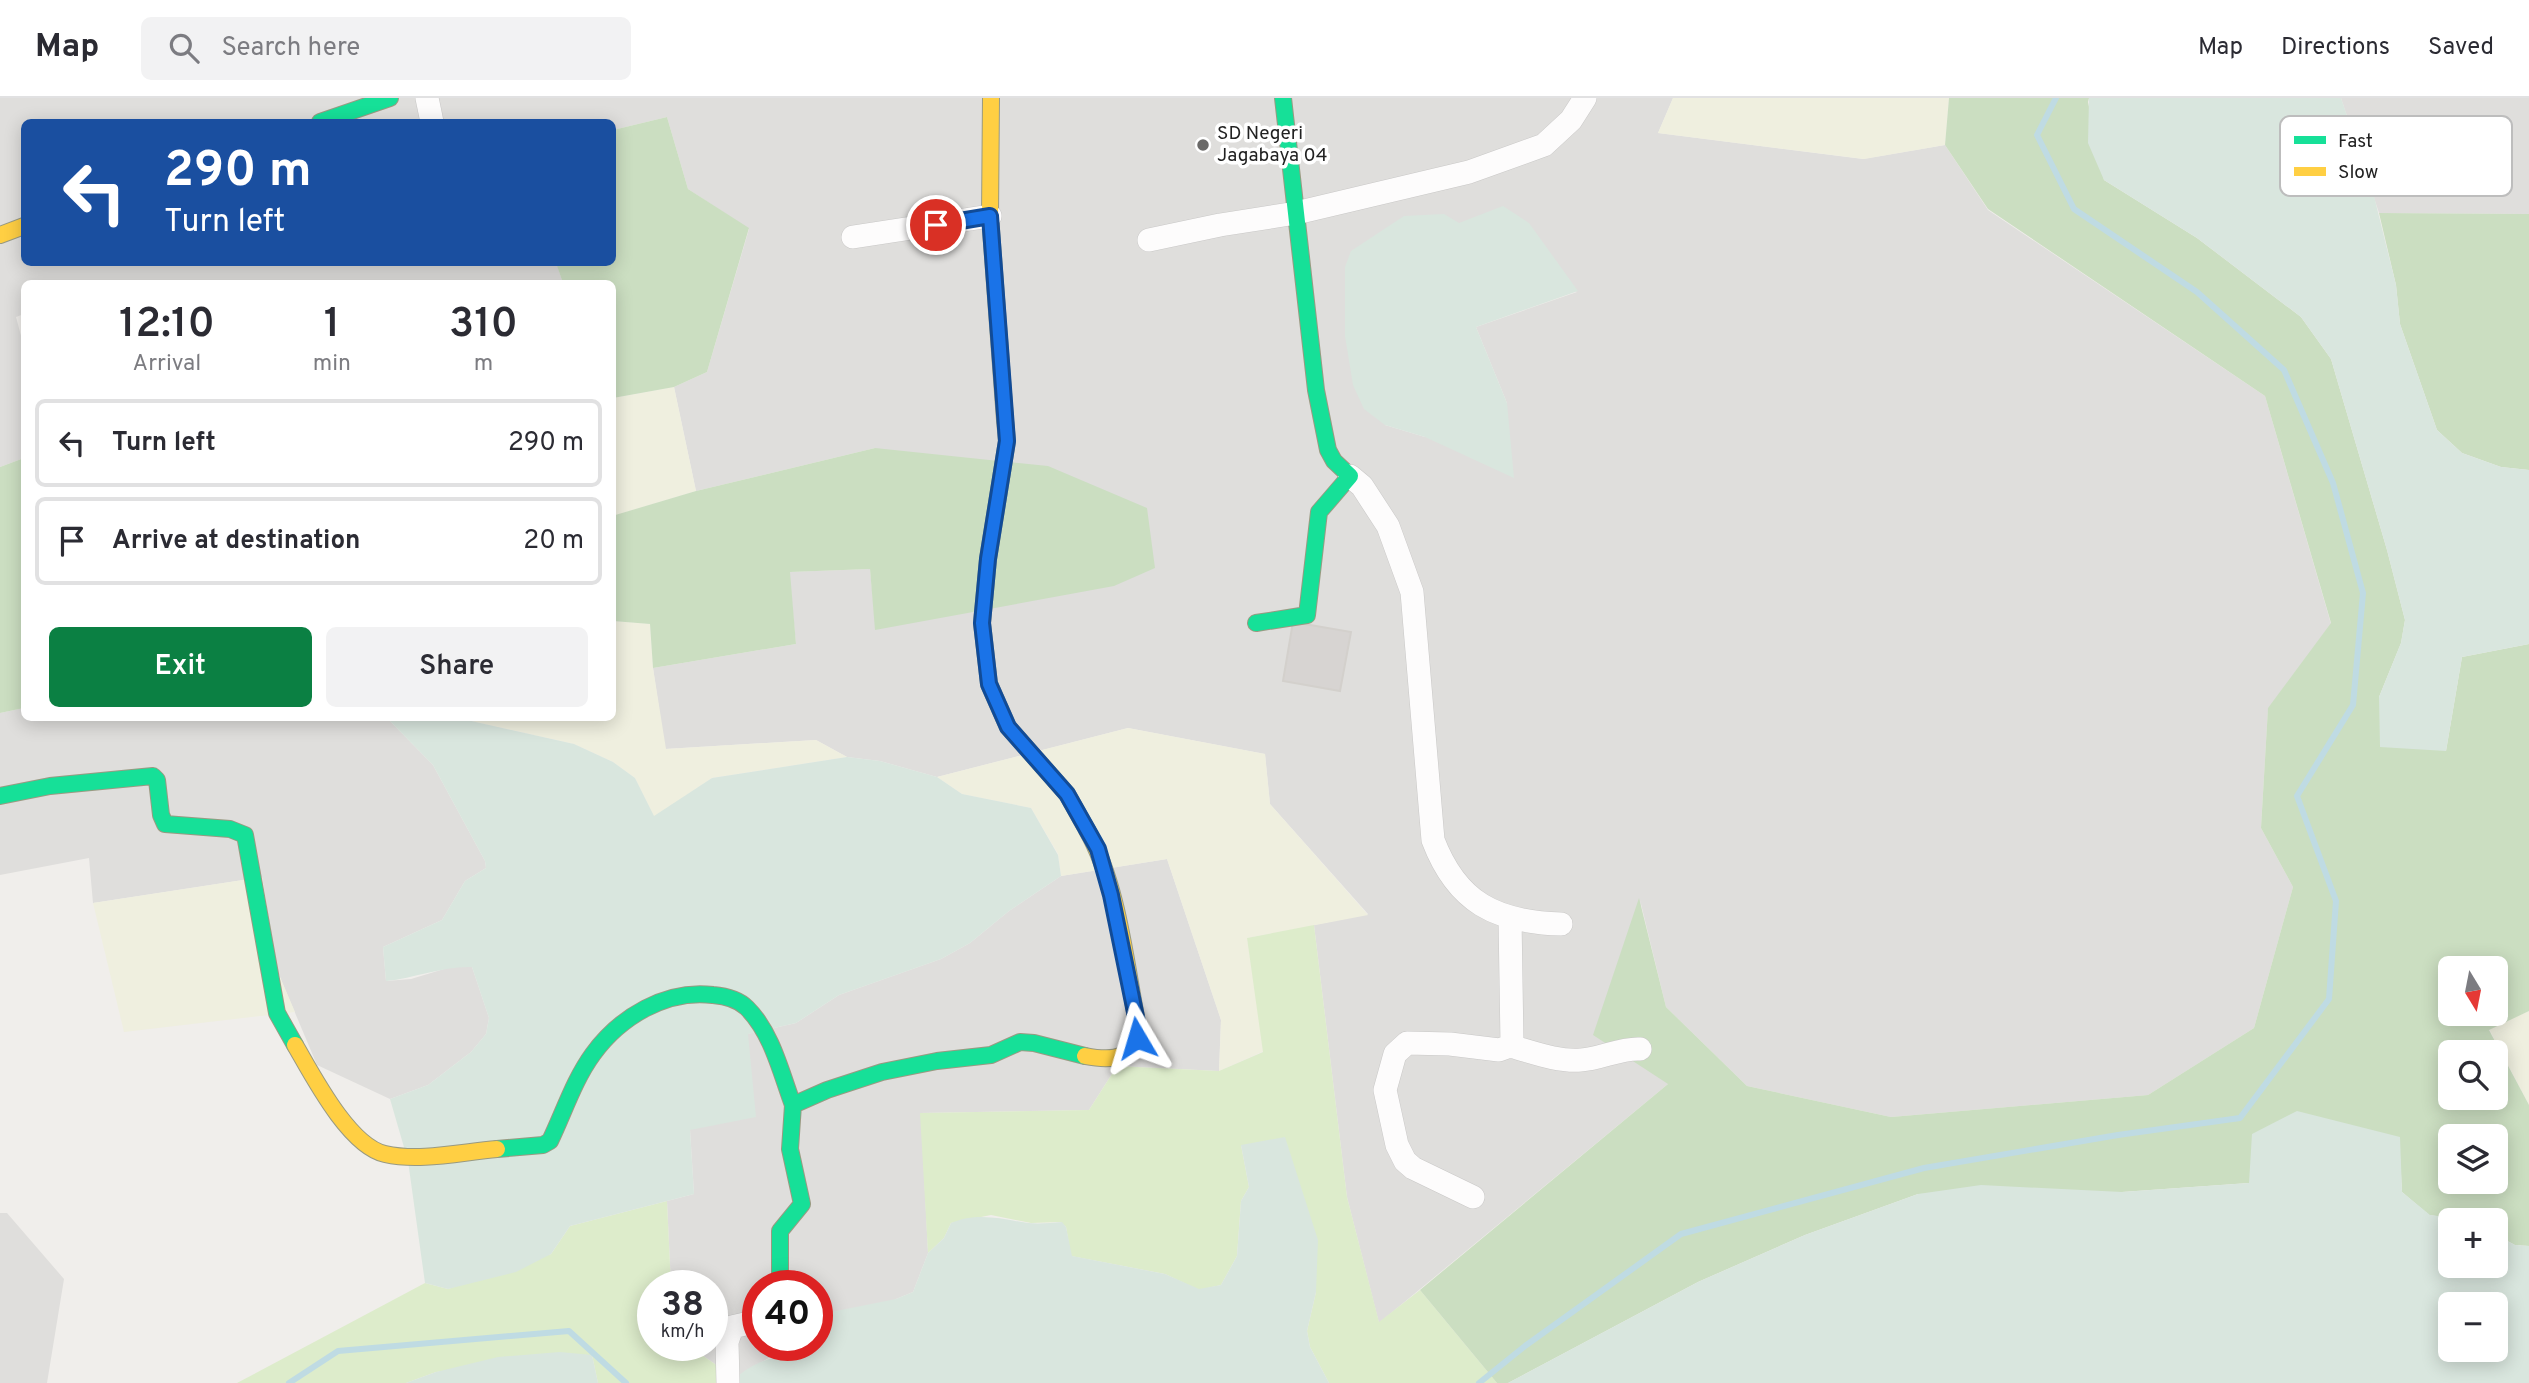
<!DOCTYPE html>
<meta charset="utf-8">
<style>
:root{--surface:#fff;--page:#f2f2f3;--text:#2b2b33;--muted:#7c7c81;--line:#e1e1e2;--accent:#0b8043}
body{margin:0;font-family:Overpass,sans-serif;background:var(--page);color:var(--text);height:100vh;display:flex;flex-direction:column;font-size:26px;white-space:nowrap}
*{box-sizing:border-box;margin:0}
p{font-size:23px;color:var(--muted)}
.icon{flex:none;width:38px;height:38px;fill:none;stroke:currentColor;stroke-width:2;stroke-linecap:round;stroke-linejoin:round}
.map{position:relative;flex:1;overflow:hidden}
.details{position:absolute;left:21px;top:182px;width:595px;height:441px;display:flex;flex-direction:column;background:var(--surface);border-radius:10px;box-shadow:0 4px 18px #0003}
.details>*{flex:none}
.banner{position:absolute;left:21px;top:21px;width:595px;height:147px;border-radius:10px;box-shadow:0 4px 18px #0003;background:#1a4fa0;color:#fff;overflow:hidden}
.needle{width:46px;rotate:170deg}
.controls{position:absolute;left:2438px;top:858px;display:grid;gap:14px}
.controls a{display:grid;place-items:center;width:70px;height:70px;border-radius:10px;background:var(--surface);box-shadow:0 4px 18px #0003;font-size:35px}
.speed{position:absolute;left:637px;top:1172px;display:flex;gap:14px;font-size:35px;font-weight:700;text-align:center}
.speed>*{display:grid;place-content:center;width:91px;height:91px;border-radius:50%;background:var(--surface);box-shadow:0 4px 18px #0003;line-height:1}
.speed small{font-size:18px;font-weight:400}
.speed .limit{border:10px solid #d22;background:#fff;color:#111}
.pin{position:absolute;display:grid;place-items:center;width:60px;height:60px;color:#fff;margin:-30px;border:4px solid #fff;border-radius:50%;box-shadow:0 2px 7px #0007}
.me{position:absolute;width:77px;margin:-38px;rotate:353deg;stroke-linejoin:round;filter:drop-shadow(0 0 5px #0008)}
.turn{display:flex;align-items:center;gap:24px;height:147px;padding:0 28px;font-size:32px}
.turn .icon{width:91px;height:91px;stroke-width:2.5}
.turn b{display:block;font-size:49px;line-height:60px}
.eta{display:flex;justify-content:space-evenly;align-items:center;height:119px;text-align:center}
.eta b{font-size:42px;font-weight:600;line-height:49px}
.primary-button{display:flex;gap:14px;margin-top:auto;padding:14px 28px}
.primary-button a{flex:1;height:80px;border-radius:10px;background:var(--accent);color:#fff;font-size:28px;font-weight:600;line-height:80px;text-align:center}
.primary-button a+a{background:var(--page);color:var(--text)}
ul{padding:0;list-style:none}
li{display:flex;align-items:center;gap:21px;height:88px;margin:0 14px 10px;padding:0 14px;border:4px solid var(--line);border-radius:10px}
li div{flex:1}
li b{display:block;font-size:26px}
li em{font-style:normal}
header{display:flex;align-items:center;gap:42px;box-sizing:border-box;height:98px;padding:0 35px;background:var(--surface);border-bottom:2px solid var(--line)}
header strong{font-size:33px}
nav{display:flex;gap:38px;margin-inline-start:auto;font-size:24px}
.search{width:490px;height:63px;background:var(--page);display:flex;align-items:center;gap:18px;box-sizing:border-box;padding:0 24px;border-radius:10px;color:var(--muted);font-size:26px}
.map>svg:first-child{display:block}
.residential{fill:#dfdedc;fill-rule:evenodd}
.farmland{fill:#efefdf}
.grass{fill:#ddeccb}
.forest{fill:#cbdec1;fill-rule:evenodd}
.wetland{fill:#d9e6de;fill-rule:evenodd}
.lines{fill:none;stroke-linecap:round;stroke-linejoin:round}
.stream{stroke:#bfdbe3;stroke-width:6}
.building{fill:#d7d4d2;stroke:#d3d0cc;stroke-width:2}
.street-casing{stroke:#c9c8c7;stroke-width:24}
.fast-casing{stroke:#999a82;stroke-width:18}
.slow-casing{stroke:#999a82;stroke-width:18}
.street{stroke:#fdfcfc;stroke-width:23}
.fast{stroke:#16e098;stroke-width:16}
.slow{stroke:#ffcf43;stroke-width:16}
.route-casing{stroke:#114b97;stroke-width:18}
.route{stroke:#1a73e8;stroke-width:12}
.poi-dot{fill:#6a6968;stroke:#fff;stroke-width:2.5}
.labels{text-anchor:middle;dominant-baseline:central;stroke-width:7;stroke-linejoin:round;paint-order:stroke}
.poi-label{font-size:19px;fill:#222;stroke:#fff;text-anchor:start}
.key{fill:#fff;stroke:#bdbdbd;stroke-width:2}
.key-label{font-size:19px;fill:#222}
</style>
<header>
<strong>Map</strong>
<div class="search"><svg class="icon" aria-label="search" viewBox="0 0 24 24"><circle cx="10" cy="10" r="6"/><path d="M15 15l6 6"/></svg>Search here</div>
<nav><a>Map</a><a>Directions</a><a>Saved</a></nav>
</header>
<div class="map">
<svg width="2529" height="1285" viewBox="0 0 2529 1285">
<rect width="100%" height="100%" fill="#f0eeeb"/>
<path class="residential" d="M0,0H1673L1658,35L1863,61L1945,47L1988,112L2265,298L2331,526L2268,611L2261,730L2293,789L2254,930L2148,997L1891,1019L1747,988L1666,909L1640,802L1668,986L1379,1225L1347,1099L1314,827L1368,816L1270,706L1265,656L1128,630L937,679L880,663L847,659L816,642L665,651L653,570L796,546L789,474L870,471L876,532L875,350L696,393L674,289L707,274L749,131L688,91L667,19L613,32L612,24H24V164H499L500,167L556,164L563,185L24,186V216L16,219L24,249V360L0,369ZM1459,125L1577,194L1476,229L1507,305L1425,339L1385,327Z
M2341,0H2529V116L2379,115Z
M24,610V620H153L156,622L171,620H387L433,667L485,763L486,770L465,783L442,822L383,849L386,883L411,881L454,868L472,869L489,920L486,936L471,954L428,987L390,1001L317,967L277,872L262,779L93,805L89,760L0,777V615Z
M1167,761L1221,922L1219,973L1117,968L1089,1012L921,1015L928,1155L913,1194L896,1201L823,1250L772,1258L735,1280L689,1248H712V1188H671L667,1103L694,1096L690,1032L747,936L796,925L839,897L941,861L970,845L1009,813L1061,778ZM758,1188H817V1248H758Z
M0,1115H7L64,1181L47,1285H0Z"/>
<path class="farmland" d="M1673,0H1949L1945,47L1864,61L1658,35Z
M674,289L696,393L613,418V300Z
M613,523L650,526L653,570L666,651L816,642L847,659L712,680L654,719L635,680L613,664L574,646L458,620H612Z
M1128,630L1265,656L1270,706L1368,817L1247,840L1264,953L1219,973L1221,922L1167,761L1061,778L1058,756L1031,710L962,696L937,679Z
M262,779L277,872L295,914L124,934L93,805Z
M2529,913V1007L2489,931Z"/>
<path class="grass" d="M1314,827L1347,1099L1379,1224L1420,1192L1497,1285H1329L1310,1249L1307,1233L1316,1194L1241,1047L1249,1089L1241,1103L1237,1158L1221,1187L1199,1192L1165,1176L1071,1158L1066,1129L1061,1124L1031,1125L991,1117L951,1125L944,1140L928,1155L920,1015L1089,1012L1117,968L1219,973L1263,954L1247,840Z
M667,1103L671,1188H653V1248H689L735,1280L731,1285H598L592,1257L436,1274L406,1285H237L425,1185L448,1191L551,1156L570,1128Z"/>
<path class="forest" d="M1949,0H2089L2088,4L2104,82L2197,140L2301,219L2331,261L2387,452L2405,522L2401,545L2379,599L2446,653L2462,559L2529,546V913L2489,932L2529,1007V1148L2515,1147L2496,1137V1122H2467L2429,1117L2402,1094L2399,1039L2249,1085L2122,1094L1918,1096L1805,1137L1698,1184L1508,1285H1497L1420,1192L1668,986L1593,937L1639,800L1666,909L1747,988L1891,1019L2148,997L2254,930L2293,789L2261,730L2268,610L2331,525L2265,298L1988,111L1945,47ZM2450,870H2496V915H2450ZM2450,954H2496V999H2450ZM2450,1038H2496V1083H2450Z
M667,19L688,91L749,130L707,274L674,289L613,300L612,186L563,185L556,165L612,164L613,32Z
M2379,115L2529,116V372L2501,369L2462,355L2437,332L2400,226L2396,187Z
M875,350L1048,368L1147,410L1155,470L1114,488L875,532L870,471L790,474L796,546L653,570L650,526L613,523L612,418L696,393Z
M24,360V610L0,615V369Z"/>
<path class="wetland" d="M2089,0H2341L2374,98L2396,187L2400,226L2437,332L2462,355L2501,369L2529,372V546L2462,559L2446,653L2380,649L2379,599L2401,545L2405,522L2387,452L2331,261L2301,219L2197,140L2104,82L2088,45Z
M1503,108L1529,125L1578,193L1476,229L1507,305L1514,380L1425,339L1385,327L1364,311L1353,287L1345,238V169L1351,153L1404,118L1444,116L1459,125Z
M387,620H458L574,646L613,664L635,680L654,718L712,680L847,659L880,663L937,679L962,696L1031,710L1058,757L1061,778L1009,813L970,845L941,861L839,897L796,925L748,936L756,1019L690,1032L694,1096L570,1128L551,1156L516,1174L448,1191L425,1185L408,1063L390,1001L428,987L471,954L486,936L489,920L472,869C443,868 415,880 386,883L383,849L442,822L465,783L486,770L485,763L433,667Z
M2297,1013L2400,1039L2402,1094L2430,1117L2467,1122H2450V1167H2496V1137L2515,1147L2529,1148V1285H1508L1698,1184L1805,1137L1918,1096L1981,1087L2122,1094L2249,1085L2252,1036ZM2450,1206H2496V1251H2450Z
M1285,1039L1318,1142L1316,1194L1307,1233L1310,1249L1329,1285H731C755,1258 789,1256 822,1250L831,1214L896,1201L913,1194L928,1155L944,1140L951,1125C978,1114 1001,1121 1028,1125C1039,1126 1051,1125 1062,1124L1066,1129L1072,1158L1165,1176L1199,1191L1221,1187L1237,1158L1241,1103L1249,1089L1241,1047Z
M560,1254L592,1257L598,1285H406L436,1274L498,1259Z"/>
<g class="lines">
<path class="stream" d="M289,1285L338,1253L569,1233L626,1285
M1479,1285L1525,1248L1681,1136L1924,1070L2118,1037L2240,1020L2329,901L2336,803L2297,698L2353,607L2363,495L2333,385L2284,272L2197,194L2074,111L2037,37L2056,0"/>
</g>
<path class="building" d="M1293,524L1351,534L1340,593L1283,583Z"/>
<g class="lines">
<defs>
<path id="street" d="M427,0L432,24
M853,139L990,118
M1149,142L1220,127L1296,115L1469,74L1544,47L1571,22L1585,0
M1350,378L1362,388L1388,428L1412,494L1433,742C1457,805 1496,824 1561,826
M1510,948C1532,954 1558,964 1581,962C1601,961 1619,950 1640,951
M1473,1099L1413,1070L1405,1063L1397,1047L1385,992L1395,956L1407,945L1450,946L1499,952L1510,948L1512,945L1510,820
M728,1285L727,1244L732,1229L758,1223"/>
<path id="fast" d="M320,24L390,0
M1005,322L1007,343L988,461L982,525L989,586L1008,629L1067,696L1087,732
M1256,525L1307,517L1319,414L1350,378L1334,363L1328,352L1316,292L1283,0
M0,698L50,688L153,678L157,682L161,717L165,726L230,731L245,737L277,915L295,947
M497,1051L543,1047L550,1043C564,1014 574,982 593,956C620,919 666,891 713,897C725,898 738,901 747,910C772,935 781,975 793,1007
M780,1188V1133L802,1106L790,1051L793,1007L827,992L882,974L937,963L991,957L1020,944L1034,945L1085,958"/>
<path id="slow" d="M991,0L990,118L1005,322
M0,137L24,128
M295,947C313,978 349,1048 385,1056C420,1064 461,1054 497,1051
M1085,958C1116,964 1136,961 1137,924C1125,862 1118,787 1087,732"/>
</defs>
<use href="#street" class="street-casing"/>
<use href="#fast" class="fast-casing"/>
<use href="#slow" class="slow-casing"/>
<use href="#street" class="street"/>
<use href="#fast" class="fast"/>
<use href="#slow" class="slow"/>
</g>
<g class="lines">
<defs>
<path id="route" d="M936,127L990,118L1007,343L988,461L982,525L989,586L1008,629L1067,696L1098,751L1111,797L1137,924V940"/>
</defs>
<use href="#route" class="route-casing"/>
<use href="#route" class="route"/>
</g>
<circle class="poi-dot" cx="1203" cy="47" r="7"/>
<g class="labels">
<g class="poi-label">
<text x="1217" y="36">SD Negeri<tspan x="1217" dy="22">Jagabaya 04</tspan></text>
</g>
</g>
<rect x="2280" y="18" width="232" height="80" rx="10" class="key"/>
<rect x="2294" y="38" width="32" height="8" fill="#16e098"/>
<rect x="2294" y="69" width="32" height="9" fill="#ffcf43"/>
<g class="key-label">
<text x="2338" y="49">Fast</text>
<text x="2338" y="80">Slow</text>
</g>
</svg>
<div class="controls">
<a><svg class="needle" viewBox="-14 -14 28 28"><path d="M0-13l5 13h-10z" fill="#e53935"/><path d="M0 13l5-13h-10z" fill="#7c7c81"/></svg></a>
<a><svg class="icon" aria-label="search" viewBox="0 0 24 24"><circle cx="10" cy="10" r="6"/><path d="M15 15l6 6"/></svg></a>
<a><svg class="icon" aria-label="layers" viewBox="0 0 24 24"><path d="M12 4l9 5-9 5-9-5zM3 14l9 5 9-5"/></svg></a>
<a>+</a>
<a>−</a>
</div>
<div class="speed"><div>38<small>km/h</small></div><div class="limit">40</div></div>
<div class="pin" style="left:936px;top:127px;background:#d93025"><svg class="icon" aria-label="arrive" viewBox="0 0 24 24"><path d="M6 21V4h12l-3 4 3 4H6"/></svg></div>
<svg class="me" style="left:1137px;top:940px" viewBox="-20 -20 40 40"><path d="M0-17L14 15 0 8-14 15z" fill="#1a73e8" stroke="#fff" stroke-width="4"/></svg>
<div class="banner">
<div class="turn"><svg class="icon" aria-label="left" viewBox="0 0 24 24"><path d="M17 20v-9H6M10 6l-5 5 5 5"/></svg><div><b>290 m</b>Turn left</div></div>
</div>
<section class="details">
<div class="eta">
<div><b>12:10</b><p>Arrival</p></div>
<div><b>1</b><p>min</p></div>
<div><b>310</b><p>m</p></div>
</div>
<ul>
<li><svg class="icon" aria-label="left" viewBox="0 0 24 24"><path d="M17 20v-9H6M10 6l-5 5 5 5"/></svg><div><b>Turn left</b></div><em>290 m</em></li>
<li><svg class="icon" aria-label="arrive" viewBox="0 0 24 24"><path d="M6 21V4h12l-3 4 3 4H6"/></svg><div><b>Arrive at destination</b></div><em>20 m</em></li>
</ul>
<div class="primary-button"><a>Exit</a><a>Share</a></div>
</section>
</div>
